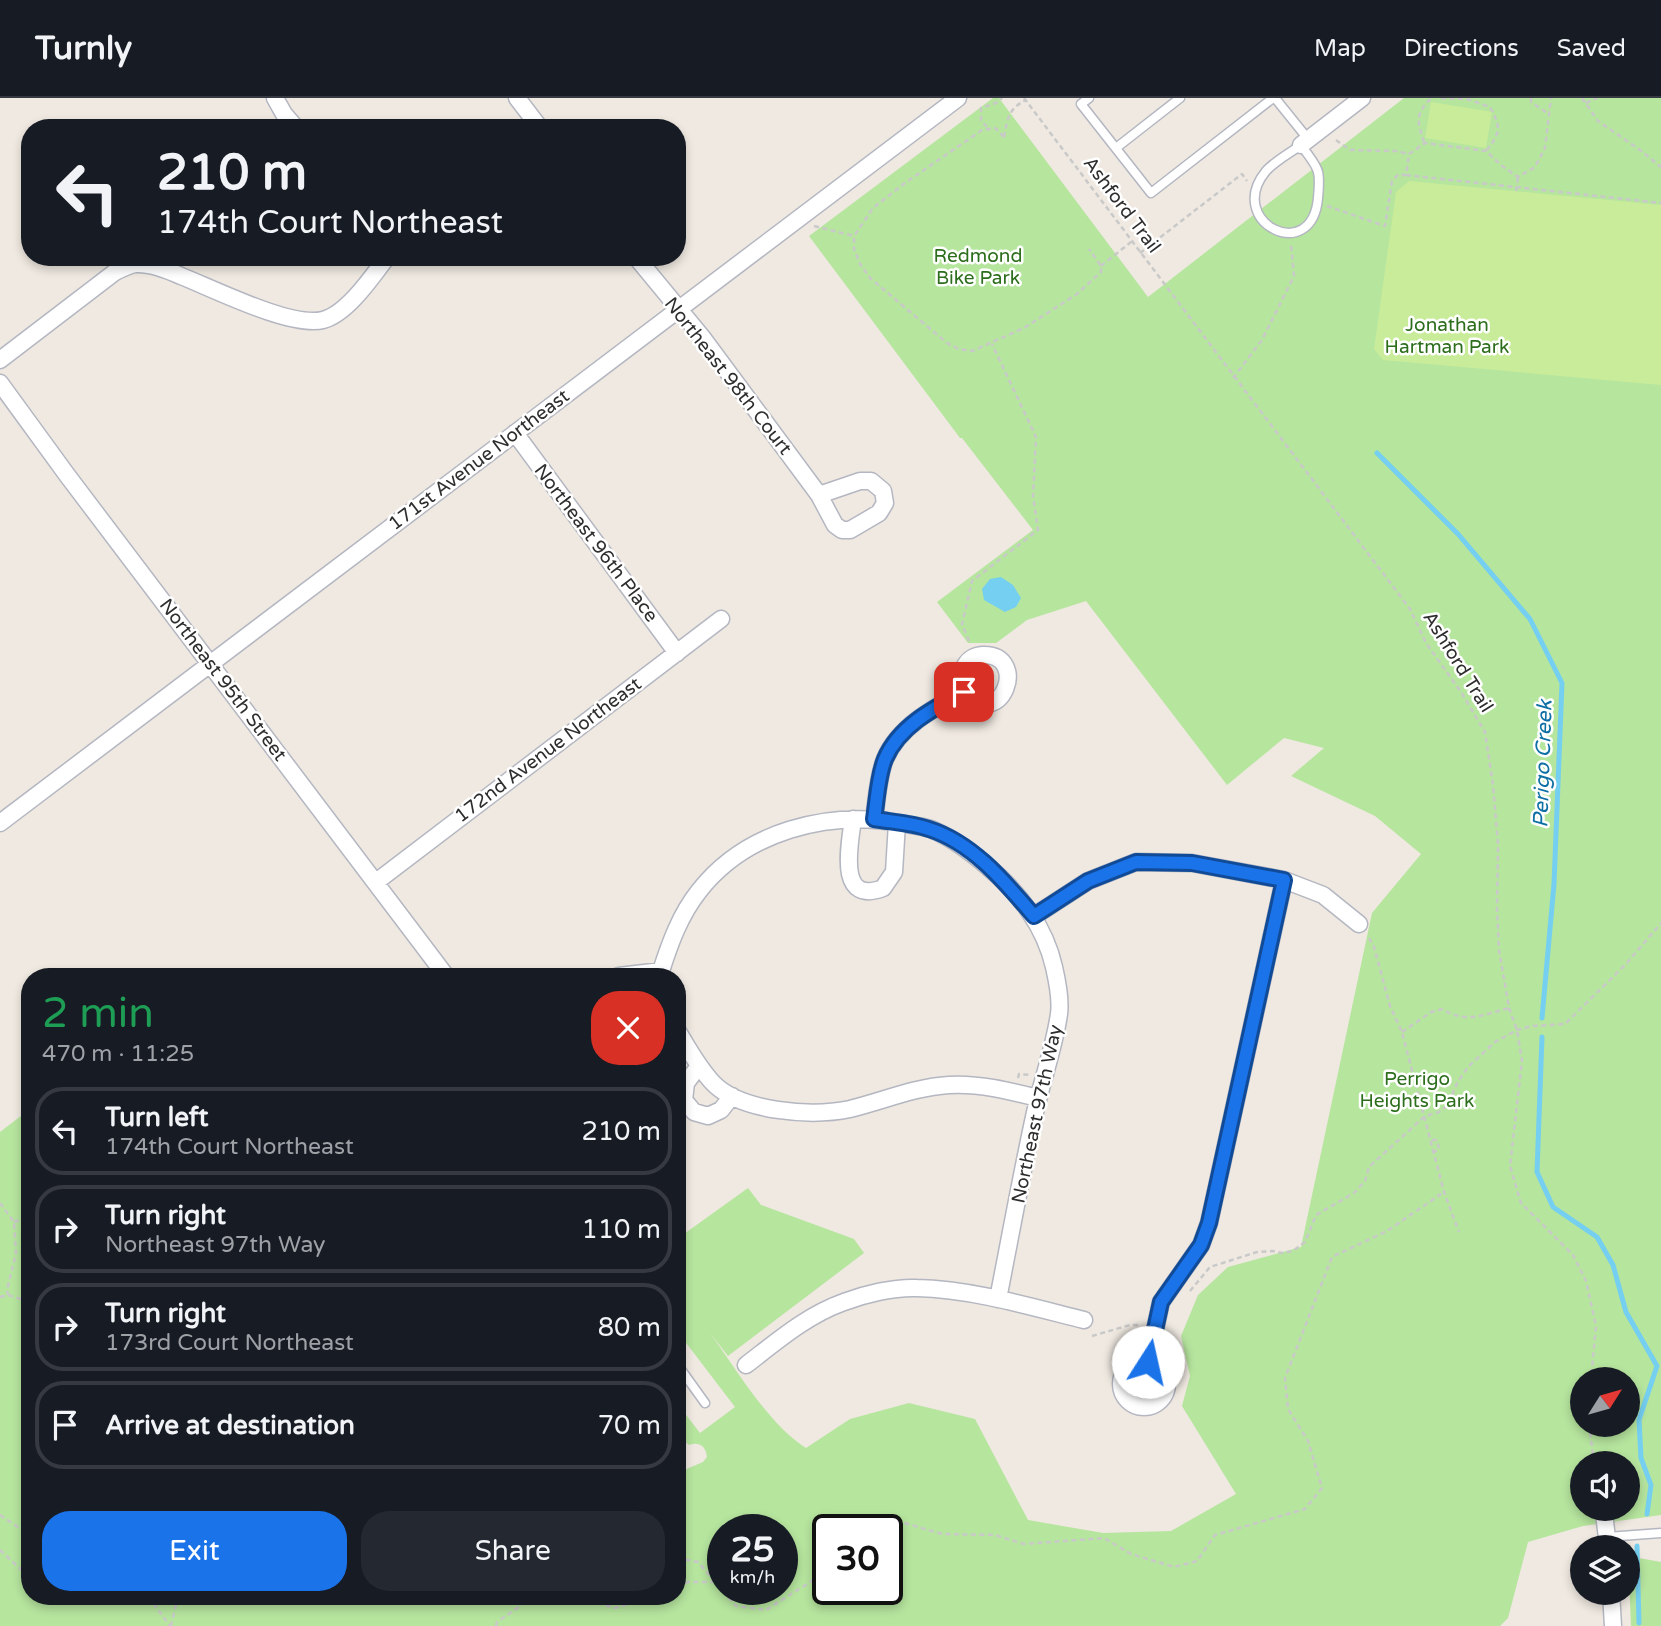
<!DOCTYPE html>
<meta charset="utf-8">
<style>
:root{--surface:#171b24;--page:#242831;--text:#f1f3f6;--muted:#9ea1a6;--line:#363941;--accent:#1a73e8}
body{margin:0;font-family:"Varela Round",sans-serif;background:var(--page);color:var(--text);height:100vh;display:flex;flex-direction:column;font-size:26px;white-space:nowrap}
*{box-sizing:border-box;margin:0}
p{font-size:23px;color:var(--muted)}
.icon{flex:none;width:38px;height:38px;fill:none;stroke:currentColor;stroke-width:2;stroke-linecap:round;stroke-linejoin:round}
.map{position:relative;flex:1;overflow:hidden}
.sheet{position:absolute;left:21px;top:870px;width:665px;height:637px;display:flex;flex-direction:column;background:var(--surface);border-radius:28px;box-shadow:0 4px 10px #0003}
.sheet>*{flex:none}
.guide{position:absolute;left:21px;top:21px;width:665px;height:147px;border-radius:28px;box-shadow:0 4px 10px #0003;background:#171b24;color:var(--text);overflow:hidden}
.needle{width:46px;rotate:53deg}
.buttons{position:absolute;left:1570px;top:1269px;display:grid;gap:14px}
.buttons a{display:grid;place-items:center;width:70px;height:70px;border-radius:50%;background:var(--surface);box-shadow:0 4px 10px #0003;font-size:35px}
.speed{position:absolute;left:707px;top:1416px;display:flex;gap:14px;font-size:35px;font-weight:700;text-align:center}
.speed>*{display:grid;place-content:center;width:91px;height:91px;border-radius:50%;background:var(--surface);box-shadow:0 4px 10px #0003;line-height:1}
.speed small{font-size:18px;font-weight:400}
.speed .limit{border:4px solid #111;border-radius:10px;background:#fff;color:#111}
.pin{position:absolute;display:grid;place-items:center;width:60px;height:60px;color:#fff;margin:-30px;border-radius:14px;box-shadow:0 4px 10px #0006}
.me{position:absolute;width:77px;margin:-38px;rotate:10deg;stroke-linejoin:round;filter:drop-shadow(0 0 5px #0008)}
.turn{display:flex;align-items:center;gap:24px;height:147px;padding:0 21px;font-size:32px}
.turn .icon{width:91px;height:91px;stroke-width:2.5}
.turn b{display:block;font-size:49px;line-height:60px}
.round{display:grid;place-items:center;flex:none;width:74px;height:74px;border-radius:28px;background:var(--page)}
.summary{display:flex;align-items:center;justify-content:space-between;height:119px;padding:0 21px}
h1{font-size:42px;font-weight:600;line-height:52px;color:#1e9e55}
.cta{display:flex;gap:14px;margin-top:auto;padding:14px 21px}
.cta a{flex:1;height:80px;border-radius:28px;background:var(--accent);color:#fff;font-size:28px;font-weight:600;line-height:80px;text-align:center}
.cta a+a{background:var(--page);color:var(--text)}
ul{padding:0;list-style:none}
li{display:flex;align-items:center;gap:21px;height:88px;margin:0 14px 10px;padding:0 7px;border:4px solid var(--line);border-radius:28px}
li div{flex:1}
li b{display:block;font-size:26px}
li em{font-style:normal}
header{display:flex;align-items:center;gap:42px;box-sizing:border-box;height:98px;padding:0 35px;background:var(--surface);border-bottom:2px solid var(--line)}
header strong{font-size:33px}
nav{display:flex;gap:38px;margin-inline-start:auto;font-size:24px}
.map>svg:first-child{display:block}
.green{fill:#b6e59e;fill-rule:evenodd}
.pitch{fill:#c9ec9a}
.water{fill:#75cff0}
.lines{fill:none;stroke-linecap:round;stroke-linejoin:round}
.stream{stroke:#75cff0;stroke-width:5}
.service-casing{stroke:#b4b7c1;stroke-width:11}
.minor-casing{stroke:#b4b7c1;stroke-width:19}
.path{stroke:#c9c9c9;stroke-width:2.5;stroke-dasharray:5 3.5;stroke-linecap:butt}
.service{stroke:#fff;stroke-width:8}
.minor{stroke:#fff;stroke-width:16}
.route-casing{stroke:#114b97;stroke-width:18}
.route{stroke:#1a73e8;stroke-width:12}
.labels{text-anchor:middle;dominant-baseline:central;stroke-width:5;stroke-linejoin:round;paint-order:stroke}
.street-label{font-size:19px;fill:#2e2e2e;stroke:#fff}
.park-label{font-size:19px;fill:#2c6e1b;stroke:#fff}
.water-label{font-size:21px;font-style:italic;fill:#0d6fa3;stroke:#fff}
</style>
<header>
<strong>Turnly</strong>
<nav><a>Map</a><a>Directions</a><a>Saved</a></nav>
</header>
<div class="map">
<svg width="1661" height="1528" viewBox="0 0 1661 1528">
<rect width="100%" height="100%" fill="#efe9e1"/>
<path class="green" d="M993,0H999L1148,199L1404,0H1661V1417L1583,1428L1528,1444L1508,1520L1500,1528H0V1034L30,1011V1498H677V1375L703,1364L707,1359C706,1348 699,1343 689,1347L677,1335V1305L700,1335L735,1309L677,1233V1141L748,1090L761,1107L854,1141L864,1155L728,1258L710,1235C737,1272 768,1326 806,1350L850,1321L909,1305L975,1321L1028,1422L1103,1435L1171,1433L1236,1396L1182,1308L1190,1278L1181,1238L1198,1197L1228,1169L1301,1149L1372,815L1421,756L1375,718L1291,678L1324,650L1284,640L1227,687L1086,503L1027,522L996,545H968L937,504L1033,432L962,340H960L809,138ZM1582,1281H1628V1326H1582ZM1582,1365H1628V1410H1582ZM723,1432H782V1491H723ZM828,1432H887V1491H828Z
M1628,1458L1661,1464V1528H1631Z"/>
<path class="pitch" d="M1431,4L1492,14L1486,50L1425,40Z
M1409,83L1661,107V287L1383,262L1374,251L1396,94Z"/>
<path class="water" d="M1001,479L1013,487L1021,500L1016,509L1005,514L984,502L982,491L990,481Z"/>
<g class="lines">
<path class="stream" d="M1377,355L1458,436L1530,521L1562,585L1554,786L1542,920
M1542,939L1537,1074L1553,1109L1597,1139L1613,1167L1626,1214L1657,1268L1639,1322L1641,1360L1651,1387L1647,1416
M1637,1448L1639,1525"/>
<defs>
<path id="service" d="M1089,0L1081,6L1151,95L1273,0
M1275,0L1308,41
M1301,47C1318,71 1321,69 1318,100C1312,168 1224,124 1266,73C1275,63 1290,55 1301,47Z
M1116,50L1180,0
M677,1266L705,1305
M1607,1439L1661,1435"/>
<path id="minor" d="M275,0L284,16L296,30
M517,0L540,30
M1301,47L1362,0
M636,159L702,239L819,397L835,427L842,432H850L879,415L885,405L883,393L871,383H860L819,397
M0,262L115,174C121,171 129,167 135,166C150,165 168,172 181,178C214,191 291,230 323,222C347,216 372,179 387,159
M0,285L67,377L446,878
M515,335L677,555
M853,721C850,745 836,808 883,790L894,774L897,725
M874,721C877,702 878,678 885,661C899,628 934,610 964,594C1002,635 1030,556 983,557C963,558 958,579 964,594
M0,725L958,0
M376,784L721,521
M1034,818L1088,783L1136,764L1192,765L1284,782L1323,797L1359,826
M661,873C670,845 680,817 699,793C746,733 828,712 900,725C910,727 922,728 931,731C952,740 971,754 988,769C1019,794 1045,829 1054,869C1057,882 1061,902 1059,916C1054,951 1041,985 1034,1019C1021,1079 1010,1140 998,1201
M619,878L661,873
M677,932C688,950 698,969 713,985C741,1014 812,1019 850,1011C883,1003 915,989 949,987C978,985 1010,993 1038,1000
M699,968L686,985L684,1002L694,1014L708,1018L721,1012L732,998
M1121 1286a23 23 0 1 1 46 0a23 23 0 1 1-46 0Z
M1148,1264L1161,1204L1201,1147L1209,1125L1284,782
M746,1267C776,1244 807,1217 844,1204C865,1196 894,1189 917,1190C971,1191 1032,1209 1084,1222
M1604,1415L1608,1449
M1611,1494L1613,1528"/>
</defs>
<use href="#service" class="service-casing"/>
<use href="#minor" class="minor-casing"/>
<path class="path" d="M1024,0L1410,511L1426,545L1461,594L1485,634L1493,687L1498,746L1497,811L1499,852L1509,910L1517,932L1522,963L1510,1068L1521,1105L1573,1157L1586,1183L1596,1228L1591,1281
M1441,0L1467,1L1490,9C1501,29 1501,35 1486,53
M1531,0V4L1549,16
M1582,0L1598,23L1640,52L1661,69
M1586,5L1597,0
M987,29L981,22V10L996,5L1002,0
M1004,39L995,30L982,32L905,85L873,110L854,138V151L860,166L870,180L947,245L959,251L972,253L1024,230L1077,196L1101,174V168L1089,151
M1004,39C1008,20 1008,11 1026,2
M1336,42L1350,52L1396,53L1409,56
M1424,44C1417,22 1415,17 1431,0
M1406,77L1661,105
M1516,93L1518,79
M1327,108L1385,128L1392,83L1398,77H1406L1409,56L1425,45L1486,53L1502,68L1518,79L1535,69L1545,50L1551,0
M814,128L854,138
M1140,155L1242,76L1247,83
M1101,168L1131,144
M1233,280L1262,242L1294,178L1291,146
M969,543L962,526L972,483L1038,432L1033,398L1036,339L992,246
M1369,840L1374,849L1390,908L1402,934L1444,1094L1459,1134
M677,896L682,895
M1402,934L1431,914L1442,911C1467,926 1482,917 1509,910
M1018,980L1019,976L1030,977
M1432,1042H1437L1439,1051L1434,1054
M0,1105L14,1124L16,1155L7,1192L8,1197
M14,1124L30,1119
M1190,1193L1210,1169L1257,1154L1273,1153L1282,1155L1293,1153L1305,1144L1316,1117L1354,1095L1365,1083L1369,1069L1425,1018L1439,1014L1448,1007L1457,985L1468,969L1495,944L1517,932L1532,928L1565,926L1626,866L1661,825
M0,1199L8,1197L30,1204
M1092,1238L1130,1227H1138
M1589,1326L1594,1365
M677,1336L688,1348
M0,1417L30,1437
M850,1432L877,1417L942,1436L995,1437L1024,1446L1104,1440L1131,1456L1174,1469L1197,1463L1215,1437L1305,1411L1322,1390L1308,1343L1288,1311L1285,1280L1332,1159L1387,1133L1444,1094
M0,1452L30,1480
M677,1460L698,1464L736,1508L766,1512L815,1481L828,1462
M677,1488L688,1484H713
M139,1498L151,1502L170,1528
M573,1498L615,1510L652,1498
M171,1528L178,1498
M496,1528L497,1524L529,1502L541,1498"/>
<use href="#service" class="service"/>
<use href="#minor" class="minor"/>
</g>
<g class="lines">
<defs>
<path id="route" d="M964,594C934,610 899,628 885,661C878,678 877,702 874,721C892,724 912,725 929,731C973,745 1005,784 1034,818L1088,783L1136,764L1192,765L1284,782L1209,1125L1201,1147L1161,1204L1148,1264"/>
</defs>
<use href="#route" class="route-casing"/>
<use href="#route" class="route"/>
</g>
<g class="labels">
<g class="street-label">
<text transform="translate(1122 107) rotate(53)">Ashford Trail</text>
<text transform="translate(728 278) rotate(52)">Northeast 98th Court</text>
<text transform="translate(479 362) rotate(-37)">171st Avenue Northeast</text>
<text transform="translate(596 445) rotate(53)">Northeast 96th Place</text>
<text transform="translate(1458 564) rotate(58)">Ashford Trail</text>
<text transform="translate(223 582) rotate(53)">Northeast 95th Street</text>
<text transform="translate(548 652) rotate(-37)">172nd Avenue Northeast</text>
<text transform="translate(1037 1016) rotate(-78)">Northeast 97th Way</text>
</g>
<g class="park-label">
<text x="978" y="158">Redmond<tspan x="978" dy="22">Bike Park</tspan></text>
<text x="1447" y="227">Jonathan<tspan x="1447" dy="22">Hartman Park</tspan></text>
<text x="1417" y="981">Perrigo<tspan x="1417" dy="22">Heights Park</tspan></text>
</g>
<g class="water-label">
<text transform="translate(1543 666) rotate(-88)">Perigo Creek</text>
</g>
</g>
</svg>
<div class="buttons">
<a><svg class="needle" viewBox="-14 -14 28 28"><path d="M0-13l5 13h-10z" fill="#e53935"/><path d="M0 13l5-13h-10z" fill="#9ea1a6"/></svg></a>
<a><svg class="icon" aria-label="sound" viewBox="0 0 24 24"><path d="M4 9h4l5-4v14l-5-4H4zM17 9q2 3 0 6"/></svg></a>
<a><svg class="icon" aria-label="layers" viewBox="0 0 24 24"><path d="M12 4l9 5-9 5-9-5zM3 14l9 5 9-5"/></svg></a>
</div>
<div class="speed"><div>25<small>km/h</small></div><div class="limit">30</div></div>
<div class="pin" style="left:964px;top:594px;background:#d93025"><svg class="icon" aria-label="arrive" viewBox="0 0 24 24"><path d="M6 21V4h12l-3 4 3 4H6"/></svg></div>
<svg class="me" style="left:1148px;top:1264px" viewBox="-20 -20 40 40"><circle r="19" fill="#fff"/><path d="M0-13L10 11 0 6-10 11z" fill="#1a73e8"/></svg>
<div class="guide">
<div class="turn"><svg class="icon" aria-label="left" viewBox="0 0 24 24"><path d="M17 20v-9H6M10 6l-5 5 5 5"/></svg><div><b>210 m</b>174th Court Northeast</div></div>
</div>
<section class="sheet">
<div class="summary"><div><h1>2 min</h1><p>470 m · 11:25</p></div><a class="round" style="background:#d93025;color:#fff"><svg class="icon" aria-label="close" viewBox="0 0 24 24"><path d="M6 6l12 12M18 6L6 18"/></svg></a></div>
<ul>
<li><svg class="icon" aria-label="left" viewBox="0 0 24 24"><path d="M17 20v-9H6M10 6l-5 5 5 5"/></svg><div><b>Turn left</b><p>174th Court Northeast</p></div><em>210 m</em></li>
<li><svg class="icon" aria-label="right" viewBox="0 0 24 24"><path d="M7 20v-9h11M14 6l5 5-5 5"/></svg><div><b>Turn right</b><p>Northeast 97th Way</p></div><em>110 m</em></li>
<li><svg class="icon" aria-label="right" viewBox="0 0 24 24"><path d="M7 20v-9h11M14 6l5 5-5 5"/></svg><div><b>Turn right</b><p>173rd Court Northeast</p></div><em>80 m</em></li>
<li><svg class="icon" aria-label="arrive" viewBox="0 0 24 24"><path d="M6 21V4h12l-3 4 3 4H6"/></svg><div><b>Arrive at destination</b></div><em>70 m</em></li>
</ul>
<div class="cta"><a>Exit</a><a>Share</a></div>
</section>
</div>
